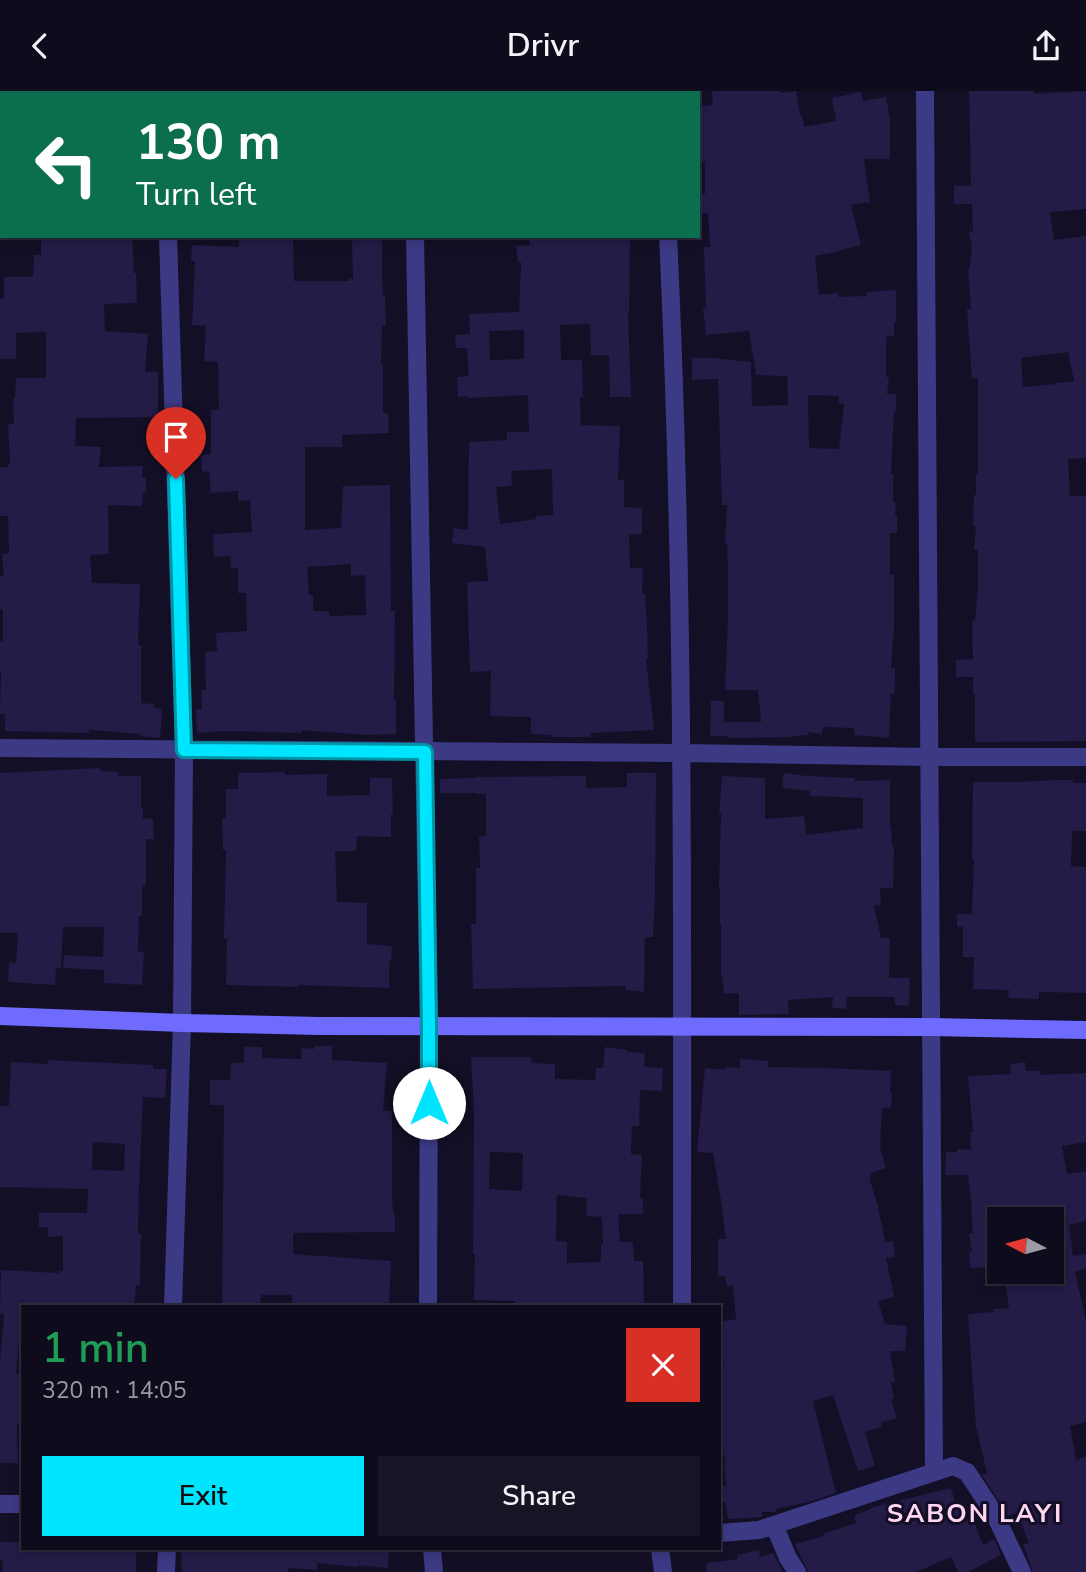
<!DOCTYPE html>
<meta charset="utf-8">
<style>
:root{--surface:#0e0b1c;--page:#171425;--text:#f1f3f6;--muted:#9b9ba3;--line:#2e2b3b;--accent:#00e5ff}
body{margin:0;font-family:"Nunito Sans",sans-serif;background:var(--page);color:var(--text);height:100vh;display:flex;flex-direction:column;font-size:26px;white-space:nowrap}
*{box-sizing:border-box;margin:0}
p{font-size:23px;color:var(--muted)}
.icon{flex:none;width:38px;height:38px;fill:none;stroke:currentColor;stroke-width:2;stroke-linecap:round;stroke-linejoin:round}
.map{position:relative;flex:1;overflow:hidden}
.panel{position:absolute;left:21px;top:1214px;width:700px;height:245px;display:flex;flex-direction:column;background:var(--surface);border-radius:0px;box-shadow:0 4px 10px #0003,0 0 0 2px var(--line)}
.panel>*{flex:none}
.banner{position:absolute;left:0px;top:0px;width:700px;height:147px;box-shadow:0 4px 10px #0003,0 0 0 2px var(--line);background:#0b6e4f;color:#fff;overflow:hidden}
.needle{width:46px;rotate:276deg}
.tools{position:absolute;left:987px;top:1116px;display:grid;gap:14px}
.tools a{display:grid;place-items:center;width:77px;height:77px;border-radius:0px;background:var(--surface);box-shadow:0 4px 10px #0003,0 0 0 2px var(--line);font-size:35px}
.pin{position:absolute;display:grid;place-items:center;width:60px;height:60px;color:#fff;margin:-72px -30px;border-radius:50% 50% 50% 0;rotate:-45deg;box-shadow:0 0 7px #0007}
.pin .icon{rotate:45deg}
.me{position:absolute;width:77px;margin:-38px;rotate:0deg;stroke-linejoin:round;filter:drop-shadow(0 0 5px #0008)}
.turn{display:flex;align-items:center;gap:24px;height:147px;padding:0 21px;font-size:32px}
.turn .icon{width:91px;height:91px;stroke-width:2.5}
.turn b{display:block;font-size:49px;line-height:60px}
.round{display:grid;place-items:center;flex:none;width:74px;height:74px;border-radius:0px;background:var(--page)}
.overview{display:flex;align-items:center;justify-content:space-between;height:119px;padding:0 21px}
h1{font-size:42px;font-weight:600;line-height:52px;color:#1e9e55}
.action{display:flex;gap:14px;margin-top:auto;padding:14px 21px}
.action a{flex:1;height:80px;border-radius:0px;background:var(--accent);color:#111;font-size:28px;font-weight:600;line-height:80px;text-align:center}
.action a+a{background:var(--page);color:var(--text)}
header{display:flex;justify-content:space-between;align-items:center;height:91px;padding:0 21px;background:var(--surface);font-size:32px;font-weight:600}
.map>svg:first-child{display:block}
.building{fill:#241b47;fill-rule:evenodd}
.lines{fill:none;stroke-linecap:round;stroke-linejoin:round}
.minor{stroke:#3d3a85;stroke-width:18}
.secondary{stroke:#6f6bff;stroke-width:18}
.route-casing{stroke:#0095a6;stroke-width:18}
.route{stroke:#00e5ff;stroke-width:12}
.labels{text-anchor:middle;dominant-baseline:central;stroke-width:6;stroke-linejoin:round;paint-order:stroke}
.district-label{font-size:26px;font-weight:bold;letter-spacing:2px;fill:#ffd6f0;stroke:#130f26}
</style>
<header><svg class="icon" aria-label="back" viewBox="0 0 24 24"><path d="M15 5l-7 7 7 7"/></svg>Drivr<svg class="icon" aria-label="share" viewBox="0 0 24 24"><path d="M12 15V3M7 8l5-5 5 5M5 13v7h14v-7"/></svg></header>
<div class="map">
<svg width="1086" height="1481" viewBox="0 0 1086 1481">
<rect width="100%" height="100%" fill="#130f26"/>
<path class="building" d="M712,0H780V2L796,0L800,24H802L804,36L836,30L832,7L861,1L863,10L886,6L890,28V68H864L870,111L851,114L861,154L837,160V161L815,165L819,204L838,202V206L867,205L866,201L896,199V231H894V245L886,246V286H889L887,303H896V320H894L891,383H893V411L896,412L895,424H897V442H890V484H894V538L891,577H895V589L894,603L891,602L889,647L854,644V637L823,636L822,643L808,641V644L793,645V646L728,647V645H710L711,610H724V631H761L758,599H725L728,524V479L727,453H725L727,414H722L718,288L692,289V267H713L751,271L752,315L788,314L787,285L756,284L749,240L706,244L703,217H706L704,156H710L708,122L702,123L700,103H705V71L698,70V15L713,14ZM808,304L839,305V312L844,313L839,358L809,357Z
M969,0H1034L1035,3L1086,0V118L1050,121L1054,149L1086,145V367L1068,368L1070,405H1086V650L975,651V603H973V586H956V569L973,568L972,530H975L978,497V459H974L976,435H973L974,404H976V383H978V287H972L967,218H971L968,179H969L972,158L969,141L973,140L972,113H954V94L971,95ZM1068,261L1074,290L1056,292V293L1023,296L1021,267Z
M41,145H132L134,182H136L137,212L104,213L105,240L148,243L145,281H158V326L76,327L75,355L101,356L99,376L143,375L142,387H146V401L143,402L142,415L108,414L109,463L90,464L92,492L140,493L138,554H141V612L154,613V617L162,618L160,647L141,645V643L89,639V642L5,640V623H0L1,582H0V550H3V518H0V485H4L2,463L9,462L8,425H0V376H8V373H10L8,333H13L14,331L13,307H15L16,287H46V241L16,242V268H0V208H4V186H33L34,164H41Z
M239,145H293L294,190H349V188H353L352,145H382V187L383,205H385L386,234H382L381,274H383V322H388L389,342L342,344V356H305V439L341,437L343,395L390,394L391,520H395L394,609H396V643L366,644L302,639L301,642L223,640L197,642L196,618H202L201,599H206L205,561L217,560L216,542L247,540L246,502H238V477H231L230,465L214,466L213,443L252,441L250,409L238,410V400L211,402L209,380L202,381L201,364L211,363V319H219L218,271L204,270L206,235L192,234L195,170H191L192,154L239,156ZM351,473V485L365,484L366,524L329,525V520H313V504H309L307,476Z
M630,145L629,222H628L631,306H610L609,264H591L590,233L560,234L561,269H582L583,306L580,307L581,334L620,335L618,389H624V416L642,417V443L629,444L630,477H643L642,503H645L647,534L648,567L646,568L654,639L591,642V646H551V644L531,643V626L490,625L491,580L470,581L467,491L488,490L485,456L452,452L454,437L468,439L469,351L507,349V341H529L528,304L467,307V305L458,306L457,286L469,285L467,257H456L455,244L470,243L469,223L519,221L521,171H518L516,155L530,154L529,146ZM524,239V268L490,269L489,240ZM552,378L553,424L536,425V428L500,433L496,396L512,395L511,380Z
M100,677V680L118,681V685H141V717H143V728L153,727L154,748H146V794H142V825H139L138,860L144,861L142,894L104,892V879L63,877L64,864L103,866L104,837L102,836H63L61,877H56L55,894L8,891L9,871L16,872L18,842H0V682Z
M285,681V684L327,683V705L370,704V687H392L393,723H391V746L357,745L356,760H335L337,811L367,812V853L392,855L391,870H389V897L298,894V896L226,894L227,848H224L226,759H223L222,727H226V698H238V682Z
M627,682H656L655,805L653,846H645L644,901L625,899L626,895L473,898L471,833H476V777H480L479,745H486V703H477V702H440V688L476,687V686L586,685V697L627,696Z
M784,682L807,685L855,687V690L890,689V736L891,735L892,755H894L893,797H880L881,814L874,815L881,847H890L889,887H910L909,915L895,914V906H847L846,918L832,917L833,906L788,909L789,923L739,924V902L724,903L722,885H721V832H720V797H719L721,722H719L722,685L765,687V728L804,725L806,744L863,737V707L810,705V700L782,697Z
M1057,689H1073V692H1086V740H1072L1071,775L1086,776V902L1039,901V908L1008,907L1009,899L973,898L974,866H963V836H957V823H972V820L974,768H972L973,691H1015Z
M314,955H332V969L387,972L383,1020H392V1111L394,1124H395V1141L293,1142V1163L391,1170L389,1215L291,1216L292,1204H261L260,1216H222L224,1014H210V989H230L231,972H244V956H262V967L301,968L302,957L314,958Z
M605,956L627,959V961L645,962L644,976L663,977L662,1000L640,999L639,1035H632L631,1063L642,1064L640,1107H643V1123H618L620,1151H633L634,1170H643L644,1216H515V1210L474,1209L475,1163H473L474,1021L471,966H531V972L555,973V988L595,989L596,977H603ZM490,1061L523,1062L522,1100L489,1098ZM557,1104L587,1107L586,1125L602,1126L603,1153H601V1171L567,1172V1151L556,1150Z
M740,968L769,970L768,976L829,977L891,980L890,1002H892L891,1017H882L880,1057L886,1077L870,1082L871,1086H869L878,1115L885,1151L893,1150L895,1166L886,1167L894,1206L878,1210L885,1233L907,1235L905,1260H890L895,1291H891L894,1308H891L897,1327L881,1331L882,1336L865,1341L875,1375L858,1380L833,1304L813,1310L836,1402L809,1411L775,1418L776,1421H762V1426L728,1428L725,1411L719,1412V1395H726L724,1375H726L719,1334V1275L724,1276L719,1256V1250H722L719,1231L736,1228L733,1194L727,1195L725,1185H718V1148H726L722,1121H723L713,1062L697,1061L705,977L725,979V976L740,977Z
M48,969L153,974V978H167L165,1007L143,1006L139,1097L138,1143H141L140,1194H136L134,1216L96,1215V1216H23V1232H21L16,1282H23V1333H17L18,1372H0V1273L4,1223H0L1,1179L59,1182V1180H63V1145L48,1146V1136H39V1122H87L88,1098L0,1096V1015H9L11,971L48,973ZM93,1051L125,1053L124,1080L92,1079Z
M1025,971L1026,980H1040V984L1086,982V1051L1062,1055L1067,1083L1086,1080V1130L1069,1134L1073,1165L1086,1163V1177L1075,1181L1086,1230V1331L1070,1335L1076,1369L1086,1366V1481H1033L1023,1453L1029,1452L1017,1422L1008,1425L982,1384L987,1382L976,1336L968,1223L994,1221L993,1218L1009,1217L1004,1181H1052V1129H999V1176L970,1177L969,1160H972L969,1143L973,1142L971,1118L972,1117L968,1084H945L946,1061H957V1058L971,1059L970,1041H973L968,985L1011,983L1010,973Z
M951,1397L957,1419L962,1416L969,1430L973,1428L983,1454L994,1448L1001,1464L968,1481H958L951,1466L916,1481H808L795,1453L824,1445L823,1443L856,1432L854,1425L870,1418V1417Z
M0,1451H23V1458H136V1481H2L3,1469H0Z
M181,1458H338L389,1461L388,1477L358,1474V1476L317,1472V1479L288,1477V1481H182Z
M759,1459L760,1466L773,1462L783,1481H707L706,1472L738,1468L737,1464Z"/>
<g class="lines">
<path class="minor" d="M164,0V2
M413,0V2
M661,0V2
M925,0L934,1381
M168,145L184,658L182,932L173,1216
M415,145L429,935L428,1216
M668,145C685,502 682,859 682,1216
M0,657L682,662L929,666H1086
M0,1413H23
M774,1434L788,1467L797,1481
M719,1442L759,1439L774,1434L953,1375L967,1381L994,1422L1022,1481
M432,1458L434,1481
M660,1458L663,1481
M166,1481L167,1458"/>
<path class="secondary" d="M0,925L182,932L319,935L931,936L1086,939"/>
</g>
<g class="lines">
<defs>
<path id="route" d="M176,388L184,659L425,661L429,935V1012"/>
</defs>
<use href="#route" class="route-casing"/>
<use href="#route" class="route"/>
</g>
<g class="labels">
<g class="district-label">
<text x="975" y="1422">SABON LAYI</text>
</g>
</g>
</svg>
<div class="tools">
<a><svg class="needle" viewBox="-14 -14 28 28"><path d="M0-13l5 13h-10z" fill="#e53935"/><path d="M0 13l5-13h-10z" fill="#9b9ba3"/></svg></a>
</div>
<div class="pin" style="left:176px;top:388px;background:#d93025"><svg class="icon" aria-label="arrive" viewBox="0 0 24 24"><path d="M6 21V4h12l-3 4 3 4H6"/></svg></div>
<svg class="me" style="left:429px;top:1012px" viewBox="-20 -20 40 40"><circle r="19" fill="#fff"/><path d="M0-13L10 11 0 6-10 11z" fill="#00e5ff"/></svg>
<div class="banner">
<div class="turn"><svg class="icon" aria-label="left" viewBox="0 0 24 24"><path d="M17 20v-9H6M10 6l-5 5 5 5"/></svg><div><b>130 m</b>Turn left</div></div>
</div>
<section class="panel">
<div class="overview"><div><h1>1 min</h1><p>320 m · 14:05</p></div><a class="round" style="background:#d93025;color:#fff"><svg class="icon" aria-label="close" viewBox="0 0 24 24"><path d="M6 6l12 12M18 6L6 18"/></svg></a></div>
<div class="action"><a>Exit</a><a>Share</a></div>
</section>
</div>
